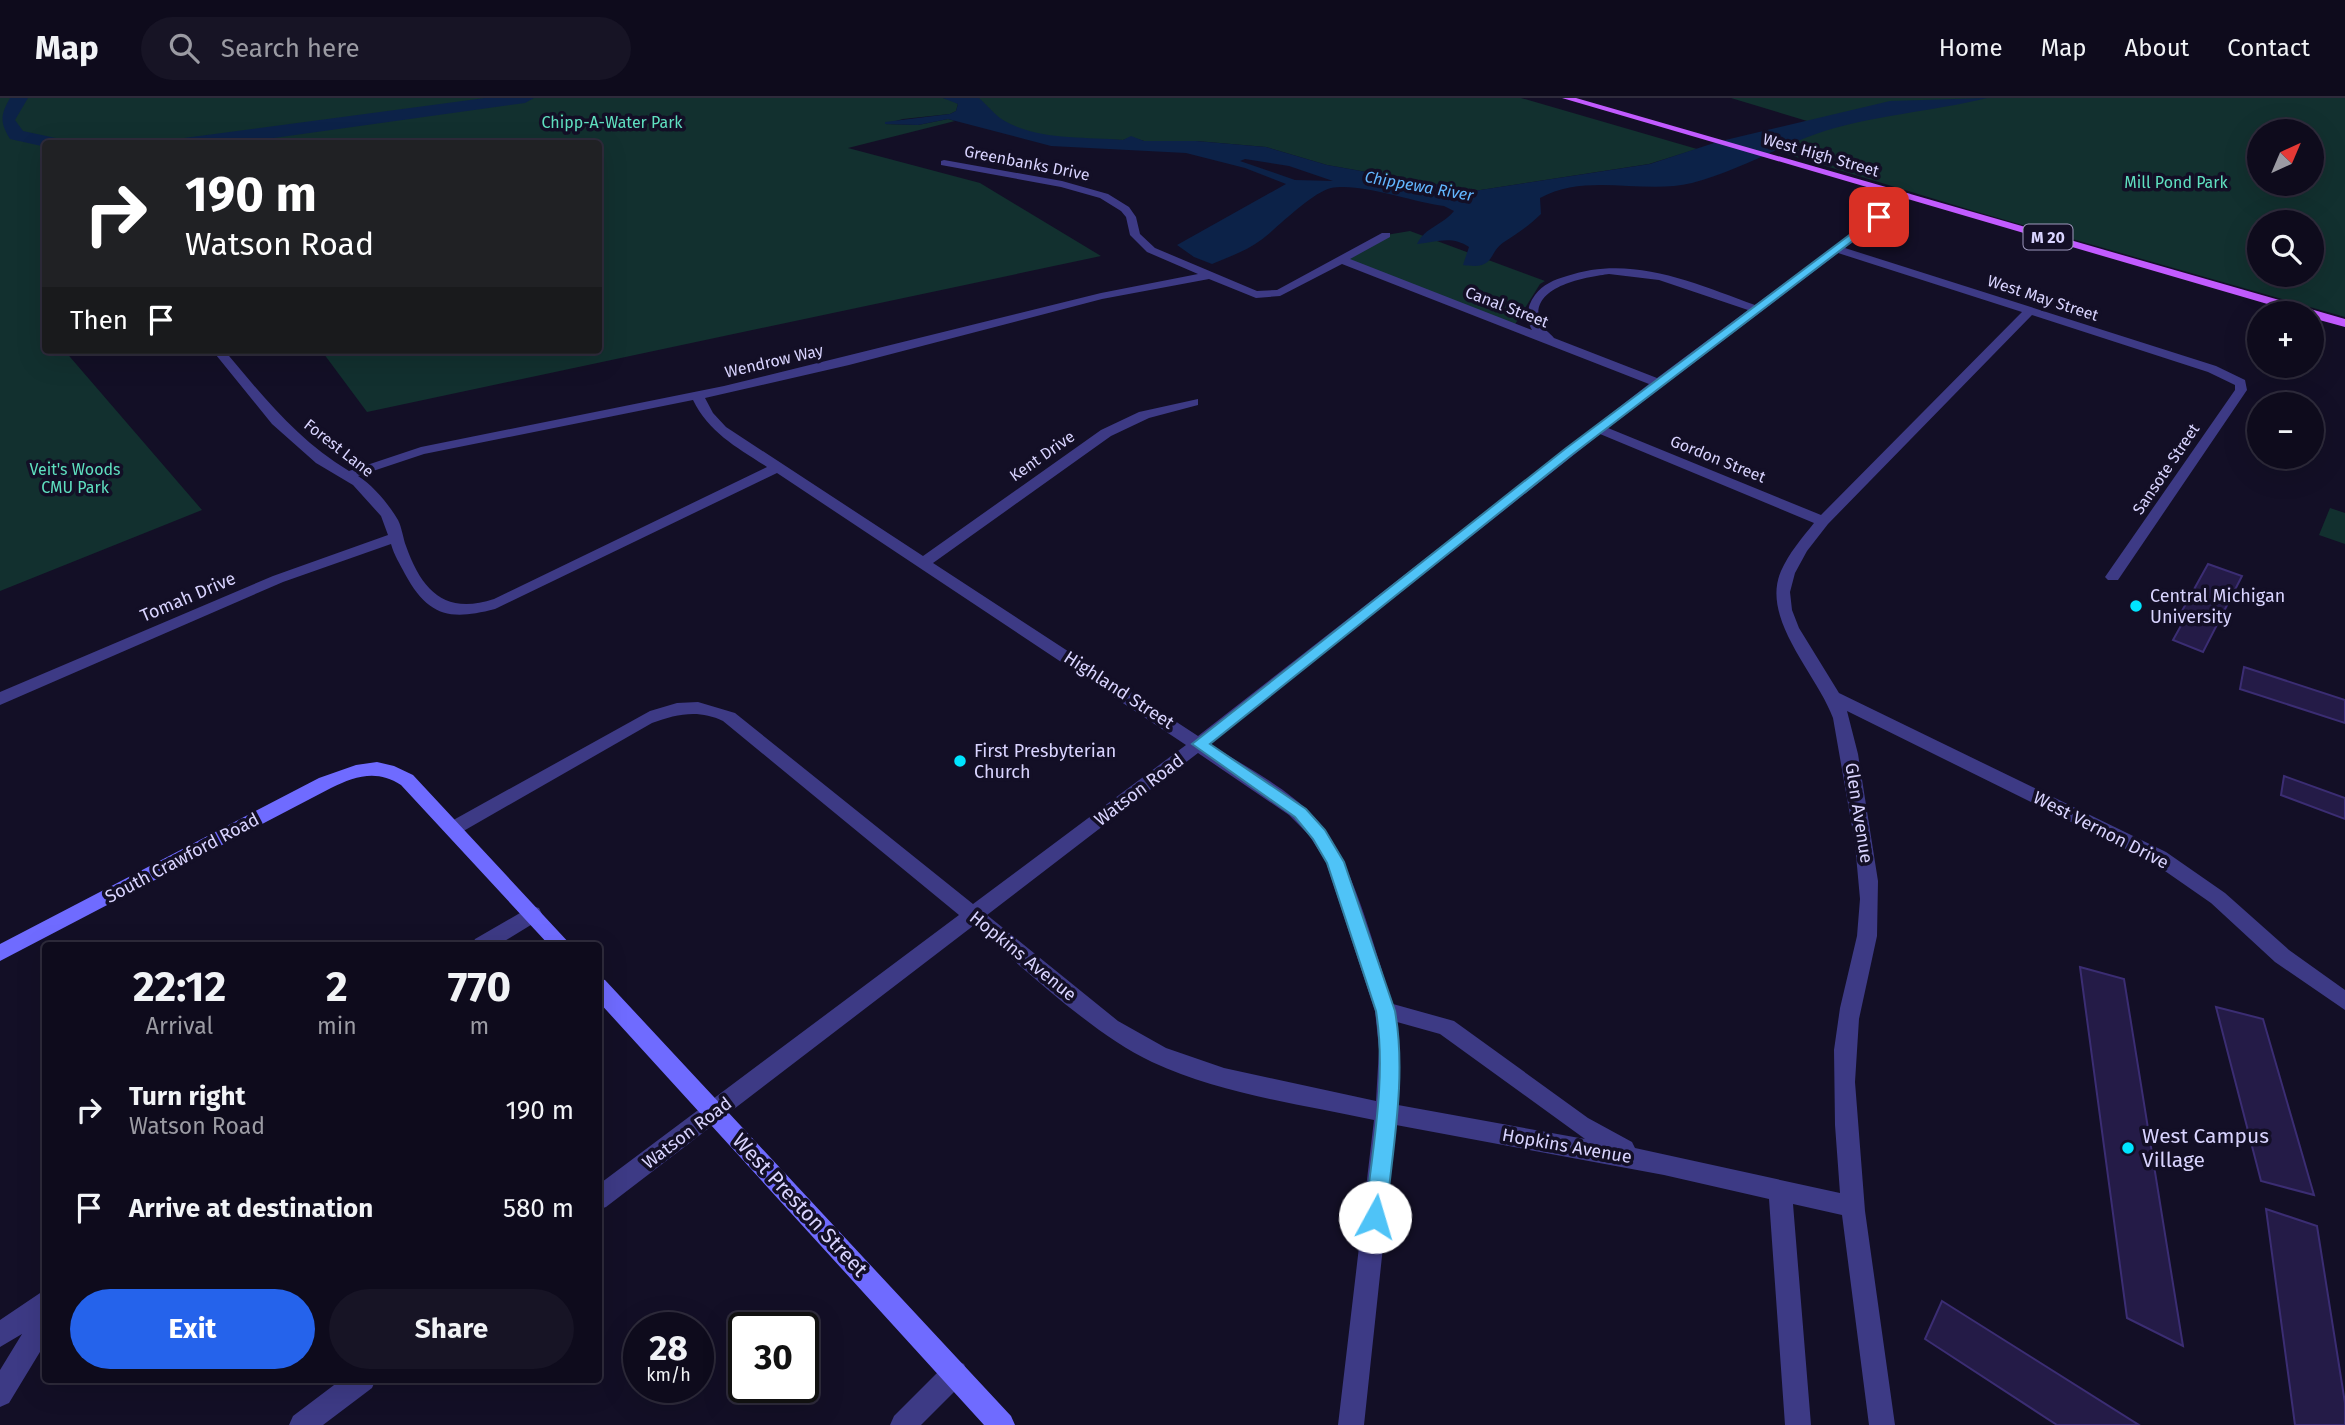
<!DOCTYPE html>
<meta charset="utf-8">
<style>
:root{--surface:#0e0b1c;--page:#171425;--text:#f1f3f6;--muted:#9b9ba3;--line:#2e2b3b;--accent:#2563eb}
body{margin:0;font-family:"Fira Sans",sans-serif;background:var(--page);color:var(--text);height:100vh;display:flex;flex-direction:column;font-size:26px;white-space:nowrap}
*{box-sizing:border-box;margin:0}
p{font-size:23px;color:var(--muted)}
.icon{flex:none;width:38px;height:38px;fill:none;stroke:currentColor;stroke-width:2;stroke-linecap:round;stroke-linejoin:round}
.map{position:relative;flex:1;overflow:hidden}
.side{position:absolute;left:42px;top:844px;width:560px;height:441px;display:flex;flex-direction:column;background:var(--surface);border-radius:7px;box-shadow:0 7px 28px #0002,0 0 0 2px var(--line)}
.side>*{flex:none}
.hud{position:absolute;left:42px;top:42px;width:560px;height:214px;border-radius:7px;box-shadow:0 7px 28px #0002,0 0 0 2px var(--line);background:#202124;color:#fff;overflow:hidden}
.needle{width:46px;rotate:44deg}
.fabs{position:absolute;left:2247px;top:21px;display:grid;gap:14px}
.fabs a{display:grid;place-items:center;width:77px;height:77px;border-radius:50%;background:var(--surface);box-shadow:0 7px 28px #0002,0 0 0 2px var(--line);font-size:35px}
.speed{position:absolute;left:623px;top:1214px;display:flex;gap:14px;font-size:35px;font-weight:700;text-align:center}
.speed>*{display:grid;place-content:center;width:91px;height:91px;border-radius:50%;background:var(--surface);box-shadow:0 7px 28px #0002,0 0 0 2px var(--line);line-height:1}
.speed small{font-size:18px;font-weight:400}
.speed .limit{border:4px solid #111;border-radius:10px;background:#fff;color:#111}
.pin{position:absolute;display:grid;place-items:center;width:60px;height:60px;color:#fff;margin:-30px;border-radius:14px;box-shadow:0 4px 10px #0006}
.me{position:absolute;width:77px;margin:-38px;rotate:6deg;stroke-linejoin:round;filter:drop-shadow(0 0 5px #0008)}
.turn{display:flex;align-items:center;gap:24px;height:147px;padding:0 28px;font-size:32px}
.turn .icon{width:91px;height:91px;stroke-width:2.5}
.turn b{display:block;font-size:49px;line-height:60px}
.then{display:flex;align-items:center;height:66px;padding:0 28px;background:#0003;gap:14px;font-size:26px}
.eta{display:flex;justify-content:space-evenly;align-items:center;height:119px;text-align:center}
.eta b{font-size:42px;font-weight:700;line-height:49px}
.primary-button{display:flex;gap:14px;margin-top:auto;padding:14px 28px}
.primary-button a{flex:1;height:80px;border-radius:42px;background:var(--accent);color:#fff;font-size:28px;font-weight:700;line-height:80px;text-align:center}
.primary-button a+a{background:var(--page);color:var(--text)}
ul{padding:0;list-style:none}
li{display:flex;align-items:center;gap:21px;height:98px;padding:0 28px}
li div{flex:1}
li b{display:block;font-size:26px}
li em{font-style:normal}
header{display:flex;align-items:center;gap:42px;box-sizing:border-box;height:98px;padding:0 35px;background:var(--surface);border-bottom:2px solid var(--line)}
header strong{font-size:33px}
nav{display:flex;gap:38px;margin-inline-start:auto;font-size:24px}
.search{width:490px;height:63px;background:var(--page);display:flex;align-items:center;gap:18px;box-sizing:border-box;padding:0 24px;border-radius:38px;color:var(--muted);font-size:26px}
.map>svg:first-child{display:block}
.green{fill:#12302f;fill-rule:evenodd}
.water{fill:#0c2248;fill-rule:evenodd}
.lines{fill:none;stroke-linecap:round;stroke-linejoin:round}
.river{fill:#0c2248;fill-rule:evenodd}
.building{fill:#241b47;stroke:#3b2d73;stroke-width:2}
.street{fill:#3d3a85;fill-rule:evenodd}
.secondary{fill:#6f6bff;fill-rule:evenodd}
.primary{fill:#c25bff;fill-rule:evenodd}
.route{fill:#4fc3f7;stroke:#337fa1;stroke-width:2}
.poi-dot{fill:#00e5ff;stroke:#130f26;stroke-width:2.5}
.labels{text-anchor:middle;dominant-baseline:central;stroke-width:7;stroke-linejoin:round;paint-order:stroke}
.far-park-label{font-size:16px;fill:#5fe0c0;stroke:#130f26}
.far-street-label{font-size:16px;fill:#d9d4ff;stroke:#130f26}
.far-water-label{font-size:16px;font-style:italic;fill:#62b6ff;stroke:#130f26}
.shield{fill:#130f26;stroke:#9e99be;stroke-width:2}
.shield-label{font-size:16px;font-weight:bold;fill:#d9d4ff}
.poi-label{font-size:18px;fill:#d9d4ff;stroke:#130f26;text-anchor:start}
.street-label{font-size:18px;fill:#d9d4ff;stroke:#130f26}
.near-poi-label{font-size:21px;fill:#d9d4ff;stroke:#130f26;text-anchor:start}
.near-street-label{font-size:21px;fill:#d9d4ff;stroke:#130f26}
</style>
<header>
<strong>Map</strong>
<div class="search"><svg class="icon" aria-label="search" viewBox="0 0 24 24"><circle cx="10" cy="10" r="6"/><path d="M15 15l6 6"/></svg>Search here</div>
<nav><a>Home</a><a>Map</a><a>About</a><a>Contact</a></nav>
</header>
<div class="map">
<svg width="2345" height="1327" viewBox="0 0 2345 1327">
<rect width="100%" height="100%" fill="#130f26"/>
<path class="green" d="M0,0H943L951,1L958,6L956,13L950,16L903,21L885,26L918,27L948,21L955,23L848,50L980,85L1101,158L367,314L321,252H598V46H46V252H64L202,412L0,493Z
M967,0H1521L1697,51L1649,66L1474,93L1327,67L1266,49L1196,43H1144L1131,39L1123,42L1020,39Z
M1731,0H2345V219L1974,113L1757,47L1827,29ZM2259,33H2312V86H2259ZM2259,124H2312V177H2259Z
M1410,133L1545,183L1540,186L1514,228L1342,162L1386,137Z
M2330,410L2345,415V446L2319,437Z"/>
<path class="water" d="M943,0H979C987,7 995,17 1003,22C1039,43 1083,38 1123,42L1131,38L1144,43H1196L1266,49L1327,67L1474,93L1650,66L1717,44L1890,3L1987,0C1931,14 1871,17 1816,36C1774,51 1735,74 1692,85C1643,97 1587,74 1540,100L1541,116C1529,128 1518,135 1504,144C1487,155 1497,172 1463,167L1469,149C1452,137 1436,144 1417,146C1424,130 1444,126 1454,113L1444,108C1413,104 1360,84 1331,90C1311,95 1277,130 1261,142C1246,153 1229,159 1212,166L1194,159L1177,147L1286,86L1245,70L1186,55L1051,48L948,21L918,27L885,26V24L950,16L956,13L958,6ZM1245,61L1289,68L1333,83L1295,82L1240,63Z"/>
<g class="lines">
<path class="river" d="M10,0H28L15,22L23,33L65,42L67,46H46V49L10,41C0,24 0,18 10,0Z
M485,0H534L525,5L230,46H175L184,40Z"/>
</g>
<path class="building" d="M2208,466L2242,478L2203,554L2173,542L2183,524L2177,522Z
M2244,569L2345,602V625L2240,591Z
M2284,678L2345,700V721L2281,697Z
M2080,869L2124,881L2183,1248L2127,1220Z
M2216,909L2263,921L2314,1097L2261,1083Z
M2266,1111L2317,1128L2345,1305V1327H2295Z
M1942,1203L2139,1327H2057L1925,1241Z"/>
<g class="lines">
<path class="street" d="M944,62L1062,83L1108,96L1129,109L1136,119L1140,136L1155,150L1257,193L1277,192L1382,135H1390V139L1350,161L1532,232C1525,220 1527,208 1535,197C1543,186 1554,182 1567,178C1631,156 1695,185 1755,207L1907,95L1911,96V100L1845,150L2216,268L2245,282L2247,292L2118,482H2108L2105,479L2235,292V287L2208,274L2032,217L1828,426L1807,453L1795,475L1790,494L1792,512L1799,530L1839,595L2166,754L2225,795L2289,852L2345,892V912L2275,864L2211,805L2152,764L1847,613L1858,656L1878,783L1877,838L1859,921L1855,984L1865,1113L1895,1327H1869L1842,1117L1793,1106L1811,1327H1785L1769,1101L1664,1077L1396,1027L1364,1327H1338L1374,1022C1300,1006 1221,996 1152,964C1091,935 1026,871 973,828L606,1109L598,1112V1087L959,817L723,623C699,611 676,616 652,625L460,735H448L445,730L448,725L650,613L677,605L698,604L735,615L973,806L1186,647L777,375L495,511C449,523 428,518 405,476C400,466 394,457 391,446L283,484L0,607V594L273,478L388,437L381,418L353,387L316,365L272,326L212,252H224C262,297 297,342 349,373L421,349L724,288L1101,195L1198,176L1147,154L1130,137L1126,119L1121,113L1100,100L1061,89L941,67V63ZM1838,155L2022,214L1821,417L1608,330ZM1342,166L1649,286L1198,638L933,465L1111,338L1149,320L1198,307V301L1139,314L1101,332L923,458L726,329L713,315L705,300L849,267L1102,201L1209,181L1256,200L1280,198ZM1609,176L1659,182L1748,212L1657,280L1554,240C1550,235 1542,230 1540,224C1528,188 1587,179 1609,176ZM693,302C709,335 738,350 767,369L494,501C445,517 422,493 406,448C403,440 402,430 398,422C390,408 373,387 358,378L424,356ZM1600,336L1814,425C1802,440 1789,455 1781,473C1760,521 1817,576 1833,620L1855,746L1860,801L1857,838L1840,910L1834,952L1835,1027L1840,1095L1635,1050L1632,1044L1588,1020L1454,923L1393,906C1374,852 1353,760 1315,720C1287,689 1245,669 1210,646ZM1198,655L1289,717L1309,737L1326,764L1375,913L1379,951L1376,1003L1224,970L1166,950L1118,923L987,817ZM1397,924L1440,936L1585,1041L1398,1007L1400,964Z
M532,808L539,810L542,816L539,822L498,847H472L475,841Z
M46,1191V1244L9,1305L0,1309V1272L22,1236L0,1249V1222Z
M955,1262L964,1266L968,1275L964,1284L921,1327H890L894,1318L946,1266Z
M342,1281H376L372,1290L323,1327H289L293,1318Z"/>
<path class="secondary" d="M377,664L394,668L413,677L571,847H549L401,687C377,671 355,678 331,690L0,863V846L319,680L356,667Z
M598,880L605,882L1011,1318L1015,1327H984L598,903Z"/>
<path class="primary" d="M1562,0H1576L2345,221V229L2312,220V215H2298Z"/>
</g>
<path class="route" d="M1876,117L1884,119L1573,356L1210,646L1306,711L1325,732L1344,764L1395,913C1407,980 1392,1052 1386,1119L1383,1126L1375,1129L1368,1126L1365,1119C1372,1052 1387,980 1376,913L1327,765L1313,741L1295,719L1192,646L1565,351Z"/>
<g class="poi-dot">
<circle cx="2136" cy="508" r="7"/>
<circle cx="960" cy="663" r="7"/>
<circle cx="2128" cy="1050" r="7"/>
</g>
<g class="labels">
<g class="far-park-label">
<text x="612" y="24">Chipp-A-Water Park</text>
<text x="2176" y="84">Mill Pond Park</text>
<text x="75" y="371">Veit's Woods<tspan x="75" dy="18">CMU Park</tspan></text>
</g>
<g class="far-street-label">
<text transform="translate(1821 57) rotate(16)">West High Street</text>
<text transform="translate(1027 65) rotate(11)">Greenbanks Drive</text>
<text transform="translate(2043 200) rotate(18)">West May Street</text>
<text transform="translate(1507 209) rotate(21)">Canal Street</text>
<text transform="translate(774 263) rotate(-13)">Wendrow Way</text>
<text transform="translate(339 350) rotate(38)">Forest Lane</text>
<text transform="translate(1042 358) rotate(-35)">Kent Drive</text>
<text transform="translate(1718 361) rotate(22)">Gordon Street</text>
<text transform="translate(2166 371) rotate(-56)">Sansote Street</text>
</g>
<g class="far-water-label">
<text transform="translate(1419 88) rotate(10)">Chippewa River</text>
</g>
<rect class="shield" x="2023.5" y="126.5" width="49" height="25" rx="5"/>
<g class="shield-label">
<text x="2048" y="139">M 20</text>
</g>
<g class="poi-label">
<text x="2150" y="498">Central Michigan<tspan x="2150" dy="21">University</tspan></text>
<text x="974" y="653">First Presbyterian<tspan x="974" dy="21">Church</tspan></text>
</g>
<g class="street-label">
<text transform="translate(188 499) rotate(-23)">Tomah Drive</text>
<text transform="translate(1119 592) rotate(33)">Highland Street</text>
<text transform="translate(1139 692) rotate(-37)">Watson Road</text>
<text transform="translate(1859 715) rotate(81)">Glen Avenue</text>
<text transform="translate(2101 732) rotate(27)">West Vernon Drive</text>
<text transform="translate(182 760) rotate(-28)">South Crawford Road</text>
<text transform="translate(1023 858) rotate(39)">Hopkins Avenue</text>
<text transform="translate(687 1035) rotate(-37)">Watson Road</text>
<text transform="translate(1567 1048) rotate(10)">Hopkins Avenue</text>
</g>
<g class="near-poi-label">
<text x="2142" y="1038">West Campus<tspan x="2142" dy="24">Village</tspan></text>
</g>
<g class="near-street-label">
<text transform="translate(800 1107) rotate(47)">West Preston Street</text>
</g>
</g>
</svg>
<div class="fabs">
<a><svg class="needle" viewBox="-14 -14 28 28"><path d="M0-13l5 13h-10z" fill="#e53935"/><path d="M0 13l5-13h-10z" fill="#9b9ba3"/></svg></a>
<a><svg class="icon" aria-label="search" viewBox="0 0 24 24"><circle cx="10" cy="10" r="6"/><path d="M15 15l6 6"/></svg></a>
<a>+</a>
<a>−</a>
</div>
<div class="speed"><div>28<small>km/h</small></div><div class="limit">30</div></div>
<div class="pin" style="left:1879px;top:119px;background:#d93025"><svg class="icon" aria-label="arrive" viewBox="0 0 24 24"><path d="M6 21V4h12l-3 4 3 4H6"/></svg></div>
<svg class="me" style="left:1375px;top:1119px" viewBox="-20 -20 40 40"><circle r="19" fill="#fff"/><path d="M0-13L10 11 0 6-10 11z" fill="#4fc3f7"/></svg>
<div class="hud">
<div class="turn"><svg class="icon" aria-label="right" viewBox="0 0 24 24"><path d="M7 20v-9h11M14 6l5 5-5 5"/></svg><div><b>190 m</b>Watson Road</div></div>
<div class="then">Then<svg class="icon" aria-label="arrive" viewBox="0 0 24 24"><path d="M6 21V4h12l-3 4 3 4H6"/></svg></div>
</div>
<section class="side">
<div class="eta">
<div><b>22:12</b><p>Arrival</p></div>
<div><b>2</b><p>min</p></div>
<div><b>770</b><p>m</p></div>
</div>
<ul>
<li><svg class="icon" aria-label="right" viewBox="0 0 24 24"><path d="M7 20v-9h11M14 6l5 5-5 5"/></svg><div><b>Turn right</b><p>Watson Road</p></div><em>190 m</em></li>
<li><svg class="icon" aria-label="arrive" viewBox="0 0 24 24"><path d="M6 21V4h12l-3 4 3 4H6"/></svg><div><b>Arrive at destination</b></div><em>580 m</em></li>
</ul>
<div class="primary-button"><a>Exit</a><a>Share</a></div>
</section>
</div>
